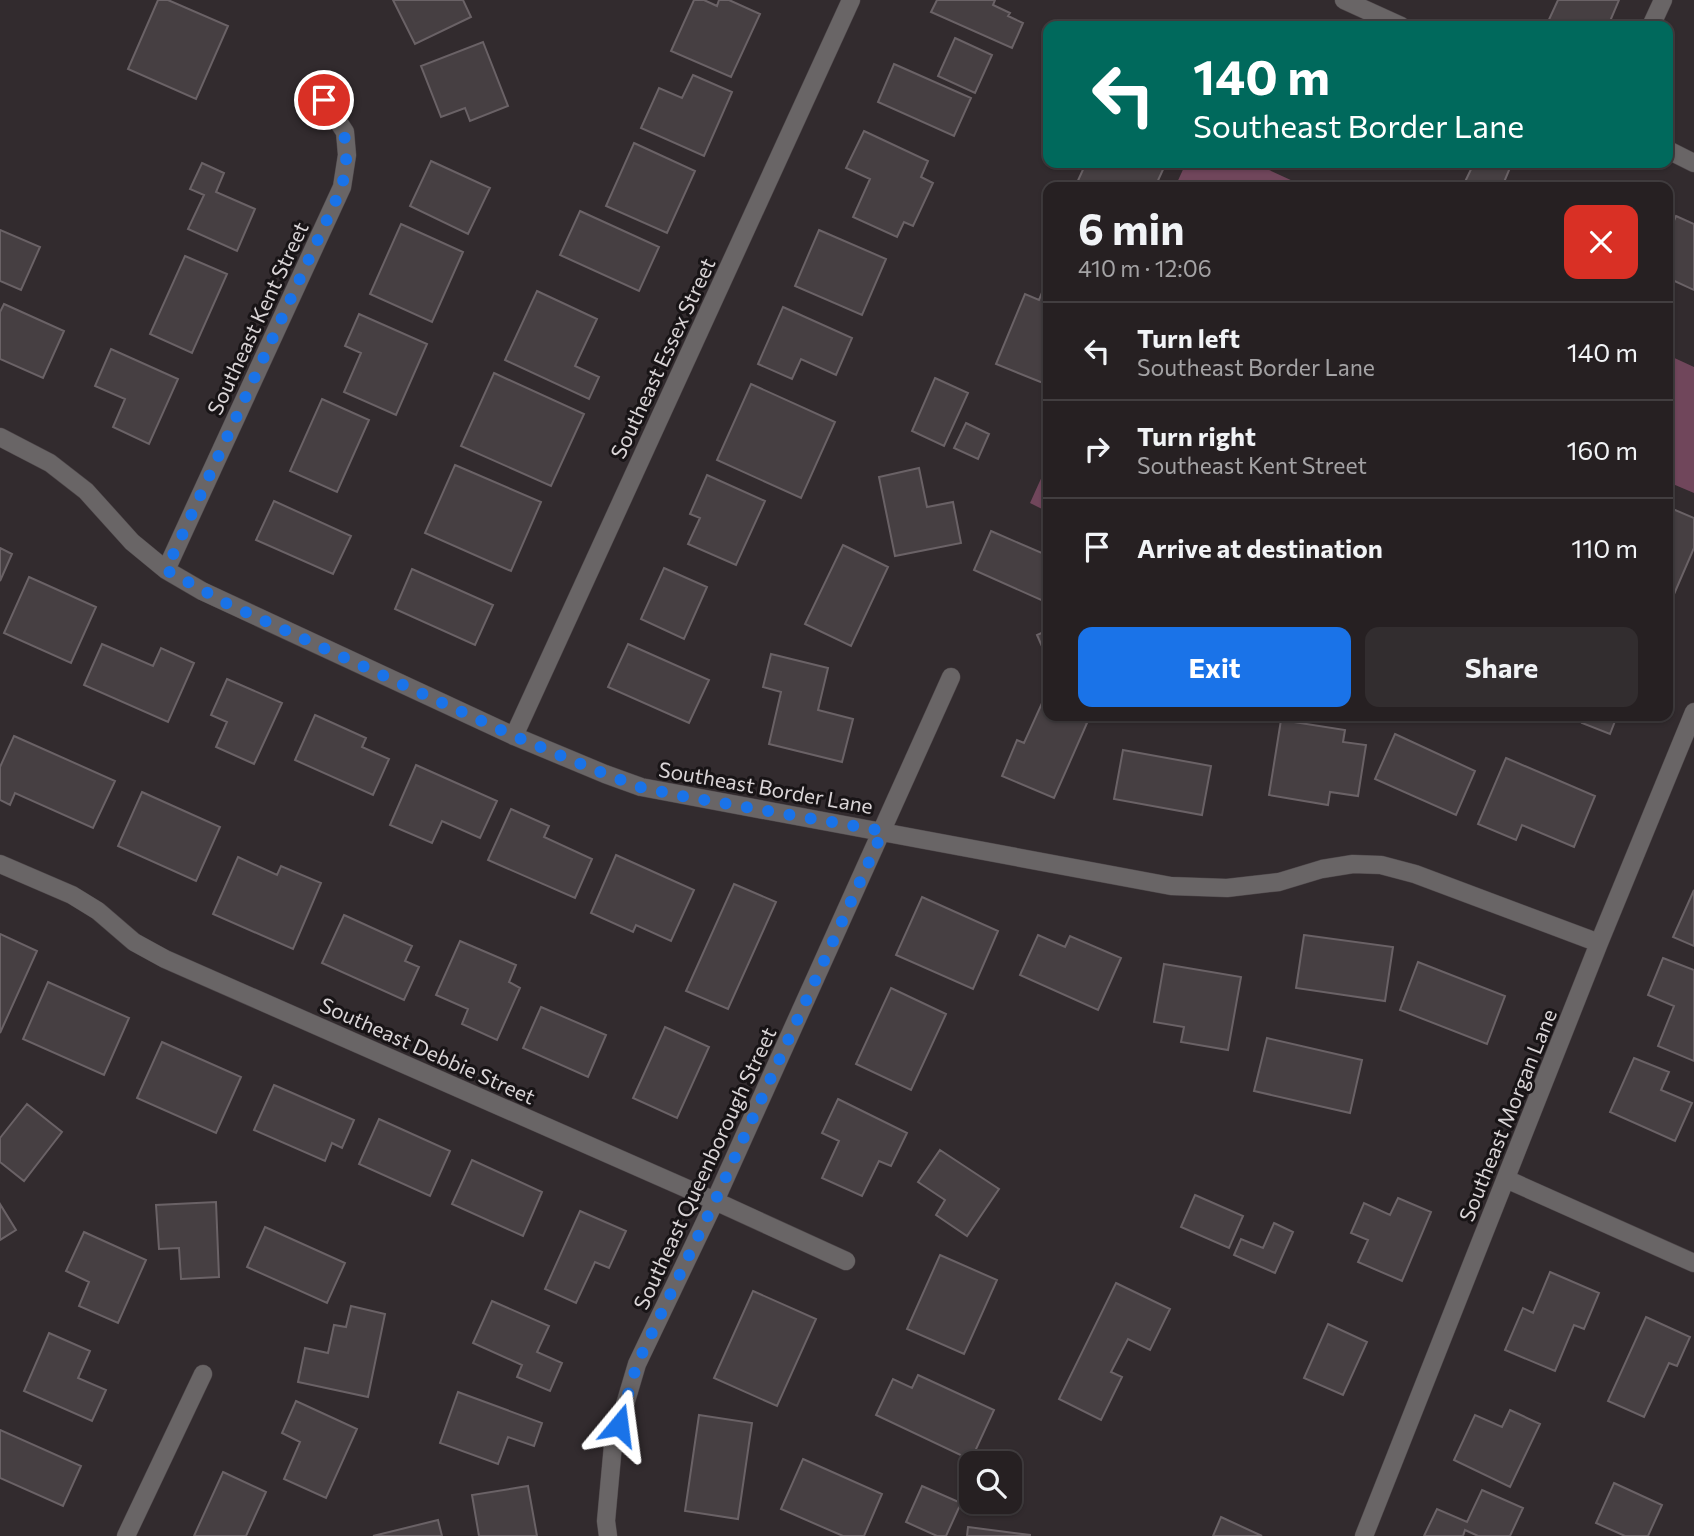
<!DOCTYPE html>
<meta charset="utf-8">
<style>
:root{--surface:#262022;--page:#322d2f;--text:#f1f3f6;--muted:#a4a3a5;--line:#423e40;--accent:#1a73e8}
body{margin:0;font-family:Commissioner,sans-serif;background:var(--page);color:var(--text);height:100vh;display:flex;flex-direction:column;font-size:26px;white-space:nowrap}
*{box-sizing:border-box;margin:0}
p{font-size:23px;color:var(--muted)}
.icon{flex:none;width:38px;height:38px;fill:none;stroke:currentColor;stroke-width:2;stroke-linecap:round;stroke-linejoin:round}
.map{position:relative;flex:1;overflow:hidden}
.details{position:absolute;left:1043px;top:182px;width:630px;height:539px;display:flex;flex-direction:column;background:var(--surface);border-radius:14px;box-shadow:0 2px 5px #0004,0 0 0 2px var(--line)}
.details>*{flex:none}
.top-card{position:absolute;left:1043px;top:21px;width:630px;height:147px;border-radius:14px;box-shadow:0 2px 5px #0004,0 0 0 2px var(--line);background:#00695c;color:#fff;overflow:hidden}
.buttons{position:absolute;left:959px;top:1451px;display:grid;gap:14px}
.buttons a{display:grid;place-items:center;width:63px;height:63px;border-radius:14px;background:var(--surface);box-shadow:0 2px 5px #0004,0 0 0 2px var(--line);font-size:35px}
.pin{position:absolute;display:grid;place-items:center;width:60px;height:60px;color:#fff;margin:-30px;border:4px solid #fff;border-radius:50%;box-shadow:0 2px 7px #0007}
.me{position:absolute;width:77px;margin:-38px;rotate:16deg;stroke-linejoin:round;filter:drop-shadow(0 0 5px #0008)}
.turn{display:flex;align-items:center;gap:24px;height:147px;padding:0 35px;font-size:32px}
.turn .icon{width:91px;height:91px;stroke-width:2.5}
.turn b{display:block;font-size:49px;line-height:60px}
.round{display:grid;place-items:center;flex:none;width:74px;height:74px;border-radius:14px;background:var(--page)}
.overview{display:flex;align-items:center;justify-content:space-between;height:119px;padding:0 35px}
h1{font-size:42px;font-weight:700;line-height:52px}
.cta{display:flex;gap:14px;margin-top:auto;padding:14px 35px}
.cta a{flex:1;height:80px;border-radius:14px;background:var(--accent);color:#fff;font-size:28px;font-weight:700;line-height:80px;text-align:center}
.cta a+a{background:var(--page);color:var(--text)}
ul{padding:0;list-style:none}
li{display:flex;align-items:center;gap:21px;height:98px;padding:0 35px;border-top:2px solid var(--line)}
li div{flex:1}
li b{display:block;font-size:26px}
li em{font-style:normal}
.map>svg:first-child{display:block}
.green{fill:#70465b}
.building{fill:#463f42;stroke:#6a6266;stroke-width:2}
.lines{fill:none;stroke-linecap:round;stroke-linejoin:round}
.minor-casing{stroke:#4d4649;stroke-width:19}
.minor{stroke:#696566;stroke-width:18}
.route{stroke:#1a73e8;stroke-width:12;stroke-dasharray:0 21.6}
.labels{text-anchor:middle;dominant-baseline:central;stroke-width:6;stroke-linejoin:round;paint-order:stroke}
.street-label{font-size:21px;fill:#dad5d7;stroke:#181416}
</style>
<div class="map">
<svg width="1694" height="1536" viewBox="0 0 1694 1536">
<rect width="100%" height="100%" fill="#322b2e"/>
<path class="green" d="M1186,163H1254L1306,187H1175Z
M1668,355L1694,367V493L1668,482Z
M1048,463V512L1030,503Z"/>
<path class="building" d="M158,0H168L228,26L196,99L128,69Z
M393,0H463L471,17L415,44Z
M694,0H704L717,6L719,0H729L760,14L731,77L671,51Z
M937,0H995L993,5L1010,13L1008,16L1023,23L1012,48L931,12Z
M1558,0H1619L1608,26H1546Z
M955,38L992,55L975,93L938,76Z
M483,42L508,106L470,121L465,108L441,117L421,66Z
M894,64L971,98L954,136L878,102Z
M693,75L732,92L704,156L641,128L659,88L682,98Z
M864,131L928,161L921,177L933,183L913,226L904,222L897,237L853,217L870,179L846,168Z
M634,143L695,171L667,233L606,206Z
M431,161L490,188L468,234L410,206Z
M202,163L224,173L216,192L255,209L237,251L188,229L204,195L190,189Z
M1086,163H1166L1155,187H1075Z
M1474,163H1512L1502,187H1466L1463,186Z
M580,211L659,247L639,291L560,255Z
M1676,216L1694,224V290L1668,278V235Z
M401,224L463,252L432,322L370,294Z
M0,230L40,247L21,290L0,281Z
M819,230L886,259L862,315L795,286Z
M185,256L227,274L192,353L150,334Z
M1048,277V385L996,364L1025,294L1039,300Z
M537,291L597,319L575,366L599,377L589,399L505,360Z
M4,304L64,331L43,378L0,359V312Z
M783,307L852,338L836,375L801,359L792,379L758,364Z
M359,314L427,344L396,415L344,392L361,353L345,346Z
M111,349L178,379L149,444L113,427L125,399L95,386Z
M494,373L584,414L551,486L461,446Z
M935,378L968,393L944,446L912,431Z
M751,384L835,422L801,498L717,460Z
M322,399L369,420L337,492L290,471Z
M966,423L989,434L978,459L954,448Z
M455,465L541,502L511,571L425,533Z
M919,468L927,507L953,502L961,543L895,556L879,477Z
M707,475L765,501L736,565L688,544L700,518L690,514Z
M274,501L351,536L333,574L256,540Z
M1668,507L1694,518V548L1668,608Z
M991,531L1044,554L1048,545V603L974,570Z
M843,545L888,567L851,646L805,624Z
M0,548L12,554L0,581Z
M664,568L707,587L684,639L641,619Z
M412,569L493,605L475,645L395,609Z
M29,577L96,607L71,663L4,633Z
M1048,630V660L1037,635Z
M102,644L153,666L161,648L194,663L168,722L84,685Z
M628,644L709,680L689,723L608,687Z
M771,654L828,668L818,710L853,719L842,762L769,744L781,692L763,687Z
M227,679L282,703L254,764L216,747L227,722L211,715Z
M1042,703L1048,706V716H1071L1087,723L1054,798L1002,776L1017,740L1024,743Z
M315,715L366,738L362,747L389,759L373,795L295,760Z
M1585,716H1617L1610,734L1582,723Z
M1281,720L1345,730L1343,742L1366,745L1358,796L1330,792L1328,805L1269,795Z
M1395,734L1475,771L1456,815L1375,779Z
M14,736L115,781L93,828L15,793L10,805L0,800V767Z
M1123,750L1211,766L1202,815L1114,799Z
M1506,758L1595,796L1574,847L1522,825L1516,840L1478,824Z
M416,765L497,801L480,838L442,821L432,843L390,825Z
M142,792L220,827L196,881L118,846Z
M511,809L549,826L544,837L592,859L575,898L488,860Z
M616,855L694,890L671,941L636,925L633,932L591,913Z
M238,857L277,875L281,866L321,883L293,949L213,914Z
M734,884L776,902L728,1009L686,991Z
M1694,890V946L1673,937Z
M922,897L998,931L973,989L896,955Z
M344,915L412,946L405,961L419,967L404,1000L322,963Z
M0,934L37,951L0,1033Z
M1038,935L1065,947L1070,936L1121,958L1098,1010L1020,975Z
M1304,935L1393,947L1385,1001L1296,988Z
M460,941L516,965L509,982L520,988L497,1040L462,1024L468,1009L436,995Z
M1663,958L1694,970V1061L1658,1046L1674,1006L1648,995Z
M1418,962L1505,996L1487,1044L1400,1010Z
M1164,964L1241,977L1228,1050L1181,1042L1184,1027L1154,1022Z
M48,982L129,1018L104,1075L23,1039Z
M891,988L946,1014L911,1090L856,1064Z
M541,1007L606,1035L588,1077L523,1048Z
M665,1027L709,1047L677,1118L633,1098Z
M1267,1038L1362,1060L1350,1113L1254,1091Z
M162,1042L241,1077L216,1133L137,1098Z
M1634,1058L1669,1072L1661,1090L1692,1103L1675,1141L1610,1112Z
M274,1085L354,1120L342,1148L332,1143L325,1161L254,1130Z
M838,1099L907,1133L891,1166L879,1161L862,1196L822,1178L839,1141L822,1133Z
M27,1104L62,1132L24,1181L0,1162V1138Z
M379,1119L450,1151L430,1196L359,1164Z
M940,1150L999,1189L967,1236L936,1215L945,1200L918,1182Z
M472,1160L542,1192L523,1236L452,1204Z
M1195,1195L1243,1216L1229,1248L1181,1227Z
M1398,1198L1431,1212L1402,1281L1358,1262L1368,1240L1351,1233L1364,1203L1390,1215Z
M216,1202L219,1277L181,1279L179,1248L159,1249L156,1205Z
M0,1204L16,1230L0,1240Z
M580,1211L626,1231L609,1268L595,1262L576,1303L545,1289Z
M1274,1223L1293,1232L1275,1273L1234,1255L1241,1239L1263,1248Z
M265,1227L345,1263L327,1303L247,1267Z
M84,1232L146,1260L118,1323L79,1306L89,1282L66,1271Z
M940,1255L997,1280L964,1354L907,1329Z
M1550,1272L1599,1293L1584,1329L1574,1325L1555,1371L1505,1350L1523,1308L1533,1313Z
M1116,1283L1170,1309L1150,1350L1128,1339L1111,1372L1122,1377L1101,1420L1059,1399Z
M753,1291L816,1319L777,1406L714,1378Z
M492,1301L549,1326L537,1352L562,1363L550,1391L517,1377L522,1365L473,1343Z
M351,1306L385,1314L368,1397L298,1382L305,1348L328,1353L334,1325L346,1327Z
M1646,1317L1690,1337L1677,1366L1669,1363L1644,1417L1608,1401Z
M1328,1324L1367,1342L1343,1395L1304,1378Z
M49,1333L90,1351L78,1378L106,1390L92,1421L24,1391Z
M918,1375L994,1410L971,1460L876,1415L893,1379L912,1388Z
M458,1392L542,1423L534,1446L508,1437L498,1464L440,1443Z
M296,1401L357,1429L326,1498L284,1479L300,1442L282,1433Z
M1510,1410L1540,1424L1510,1487L1454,1460L1475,1415L1502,1427Z
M699,1415L752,1423L738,1519L685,1511Z
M0,1430L81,1466L63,1506L0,1478Z
M803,1459L882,1494L864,1536H843L781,1509Z
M223,1472L266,1492L246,1536H194Z
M1614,1483L1662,1505L1648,1536H1625L1596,1523Z
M528,1486L537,1536H479L472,1495Z
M922,1486L961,1503L946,1536H937L906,1522Z
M1482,1490L1523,1508L1510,1536H1478L1465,1530L1463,1536H1424L1437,1509L1467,1522Z
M1221,1517L1262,1536H1213Z
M438,1520L442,1536H373Z
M968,1527L1030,1535V1536H967Z"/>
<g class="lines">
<defs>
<path id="minor" d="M1344,0L1401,26
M1651,26L1663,0
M1668,150L1694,163
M0,437L50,463L86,491L132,542L166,570L202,591L514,736L605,774L641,787L1171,886L1227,888L1279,882L1322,869L1353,864L1381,865L1415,874L1599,943
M166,570L342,187L347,155L345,132L314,85
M514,736L851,0
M0,864L72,895L98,911L134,942L165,959L715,1201L846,1261
M1506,1179L1694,1263
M126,1536L203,1374
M608,1536L606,1521L613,1445L637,1364L715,1201L951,677
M1364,1536L1599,943L1694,712"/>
</defs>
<use href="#minor" class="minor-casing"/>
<use href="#minor" class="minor"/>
</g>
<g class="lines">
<path class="route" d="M324,100C349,138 350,142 342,187L166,570L226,603L514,736L605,774L640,787L682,796L883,831L715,1201L637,1364L619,1425"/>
</g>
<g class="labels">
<g class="street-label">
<text transform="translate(257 318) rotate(-65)">Southeast Kent Street</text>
<text transform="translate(662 358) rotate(-65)">Southeast Essex Street</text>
<text transform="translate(766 787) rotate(10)">Southeast Border Lane</text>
<text transform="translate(428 1050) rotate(24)">Southeast Debbie Street</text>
<text transform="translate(1507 1115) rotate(-68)">Southeast Morgan Lane</text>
<text transform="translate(704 1168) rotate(-65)">Southeast Queenborough Street</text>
</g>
</g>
</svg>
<div class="buttons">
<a><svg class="icon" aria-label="search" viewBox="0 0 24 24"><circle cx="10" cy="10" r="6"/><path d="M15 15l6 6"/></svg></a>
</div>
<div class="pin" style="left:324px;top:100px;background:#d93025"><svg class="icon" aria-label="arrive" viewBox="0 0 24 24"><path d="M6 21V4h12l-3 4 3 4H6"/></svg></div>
<svg class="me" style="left:619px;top:1425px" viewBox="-20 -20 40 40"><path d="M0-17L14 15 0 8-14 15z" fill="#1a73e8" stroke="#fff" stroke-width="4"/></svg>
<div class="top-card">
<div class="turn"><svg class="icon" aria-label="left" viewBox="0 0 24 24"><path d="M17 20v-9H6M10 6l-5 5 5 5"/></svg><div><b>140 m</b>Southeast Border Lane</div></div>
</div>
<section class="details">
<div class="overview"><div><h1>6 min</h1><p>410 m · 12:06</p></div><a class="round" style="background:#d93025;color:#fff"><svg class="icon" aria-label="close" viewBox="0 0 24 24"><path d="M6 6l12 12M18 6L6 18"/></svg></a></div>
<ul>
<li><svg class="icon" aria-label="left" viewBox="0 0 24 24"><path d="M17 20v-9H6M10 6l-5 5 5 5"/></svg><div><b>Turn left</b><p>Southeast Border Lane</p></div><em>140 m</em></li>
<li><svg class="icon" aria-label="right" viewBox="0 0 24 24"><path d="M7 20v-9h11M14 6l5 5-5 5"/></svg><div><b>Turn right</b><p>Southeast Kent Street</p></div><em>160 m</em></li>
<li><svg class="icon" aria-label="arrive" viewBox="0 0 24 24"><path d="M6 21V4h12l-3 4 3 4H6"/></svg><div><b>Arrive at destination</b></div><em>110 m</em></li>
</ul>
<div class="cta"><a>Exit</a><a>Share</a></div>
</section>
</div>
